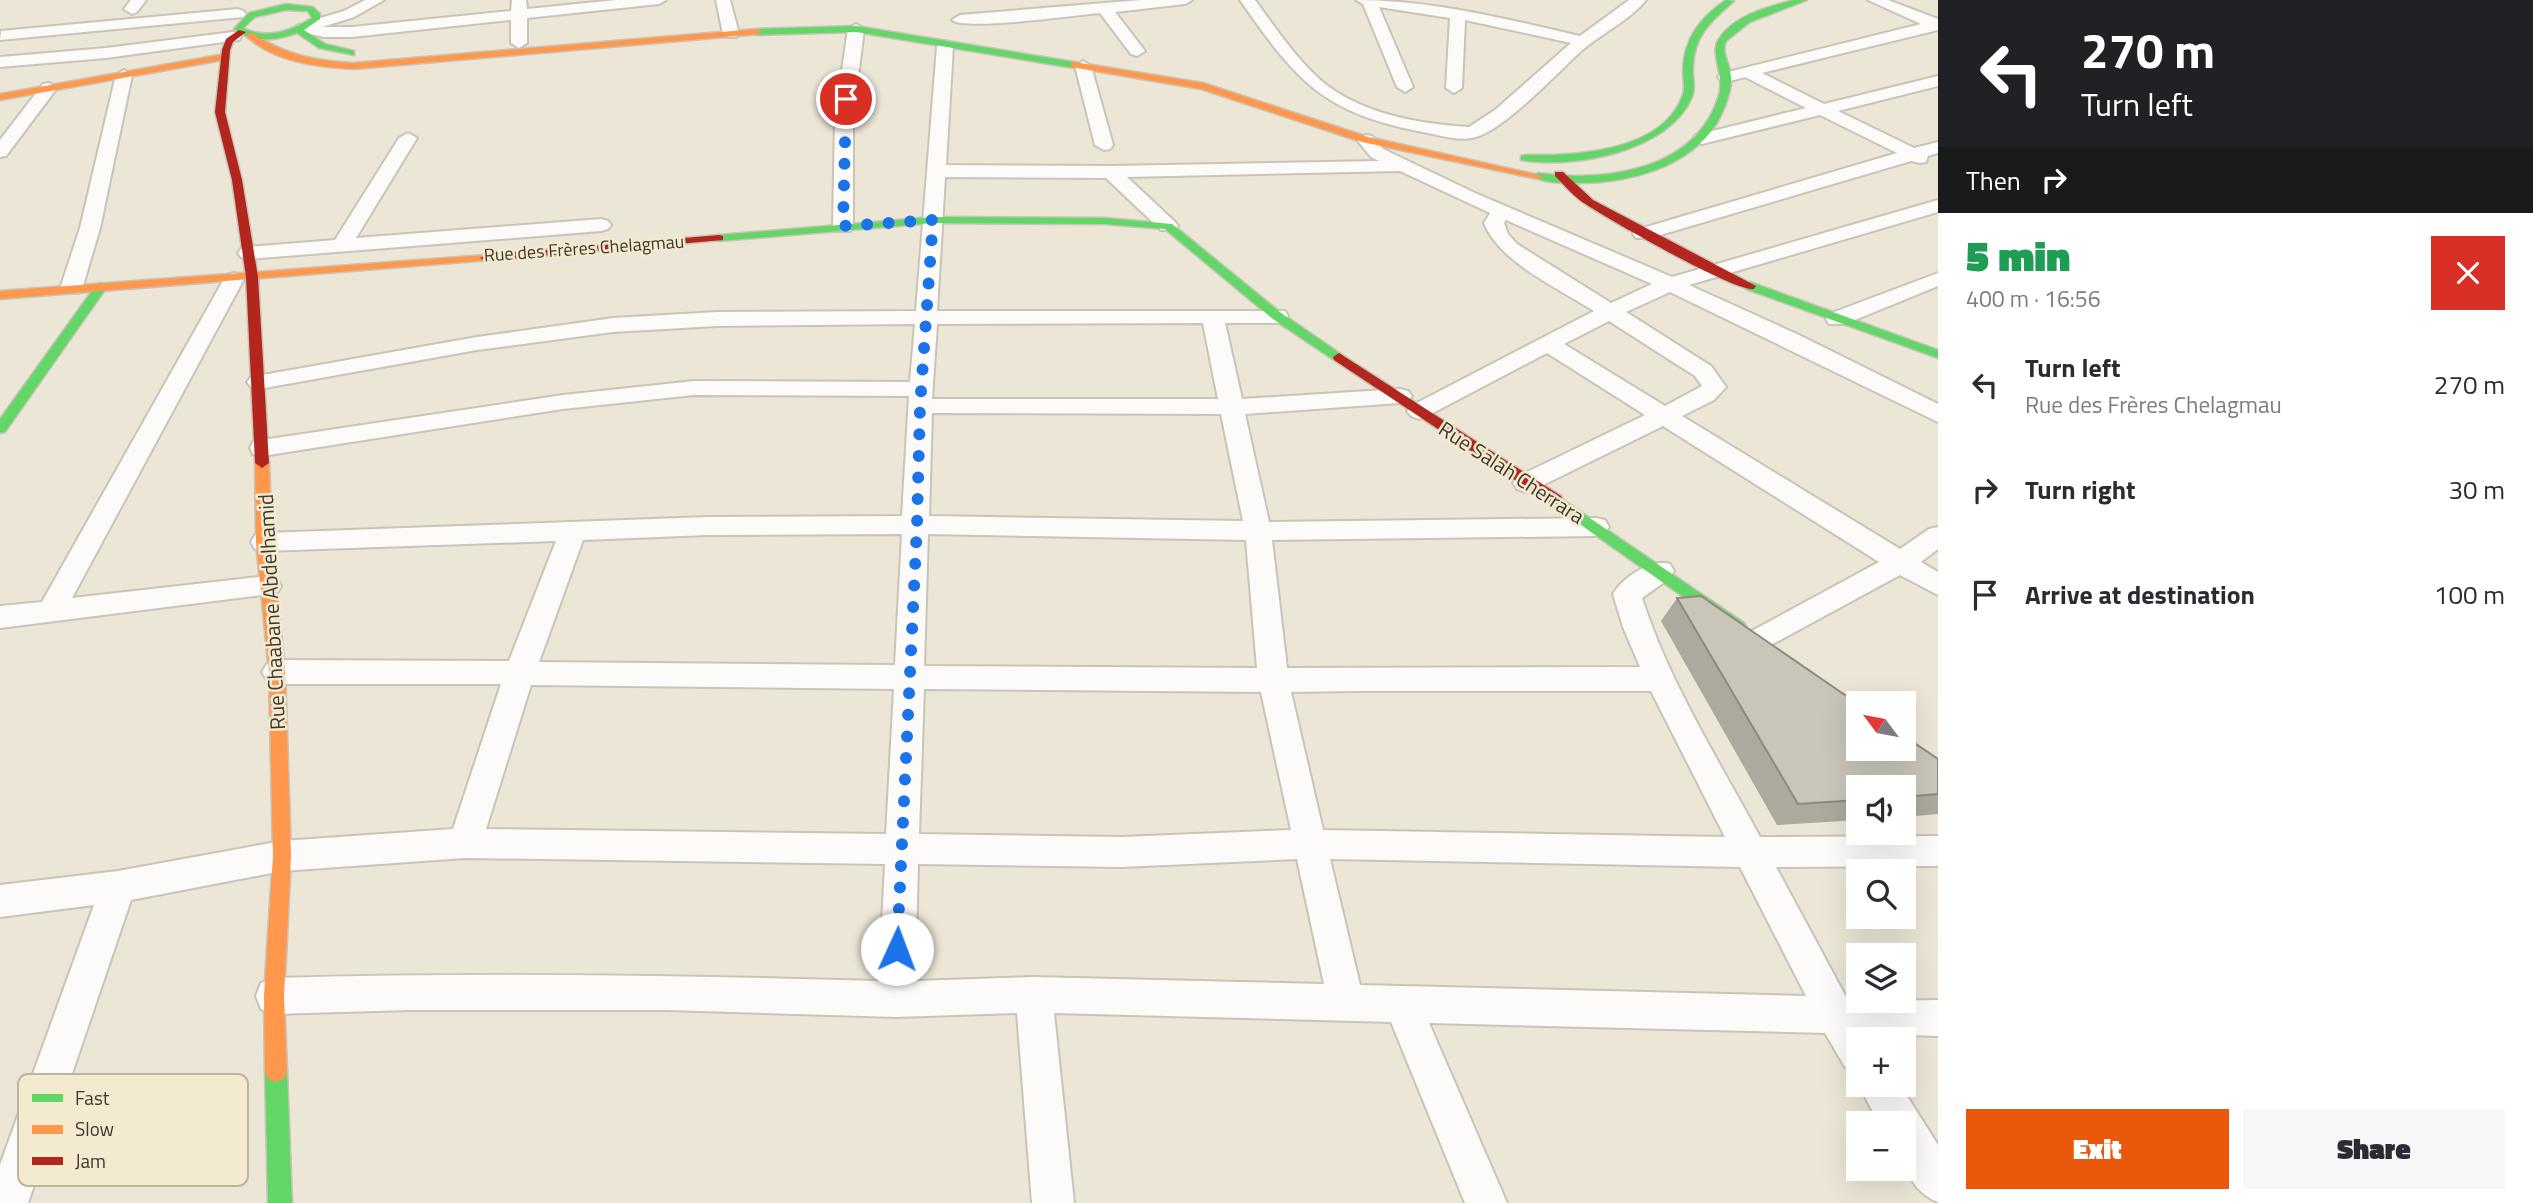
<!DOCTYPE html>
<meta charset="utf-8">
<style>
:root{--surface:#fff;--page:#f7f7f7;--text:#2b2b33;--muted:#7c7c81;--accent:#ea580c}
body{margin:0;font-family:"Titillium Web",sans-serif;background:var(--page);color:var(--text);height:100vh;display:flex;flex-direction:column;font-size:26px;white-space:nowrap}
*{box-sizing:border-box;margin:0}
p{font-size:23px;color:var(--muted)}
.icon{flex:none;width:38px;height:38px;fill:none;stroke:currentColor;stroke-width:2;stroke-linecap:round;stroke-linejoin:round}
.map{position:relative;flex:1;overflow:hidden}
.side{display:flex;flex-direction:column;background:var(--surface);width:595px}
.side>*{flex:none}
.hud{background:#202124;color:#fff;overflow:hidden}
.needle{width:46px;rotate:302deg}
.controls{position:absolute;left:1846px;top:691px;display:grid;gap:14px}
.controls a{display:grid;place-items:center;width:70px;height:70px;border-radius:0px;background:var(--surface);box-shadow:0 7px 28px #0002;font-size:35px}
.pin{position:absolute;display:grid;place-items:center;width:60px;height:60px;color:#fff;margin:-30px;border:4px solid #fff;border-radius:50%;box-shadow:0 2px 7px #0007}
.me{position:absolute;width:77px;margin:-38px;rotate:2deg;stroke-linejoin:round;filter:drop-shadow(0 0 5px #0008)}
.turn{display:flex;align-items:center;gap:24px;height:147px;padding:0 28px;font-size:32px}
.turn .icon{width:91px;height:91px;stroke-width:2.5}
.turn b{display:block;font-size:49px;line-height:60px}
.then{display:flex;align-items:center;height:66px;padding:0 28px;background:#0003;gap:14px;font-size:26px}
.round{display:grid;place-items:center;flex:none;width:74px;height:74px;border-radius:0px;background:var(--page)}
.summary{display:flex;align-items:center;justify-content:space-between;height:119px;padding:0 28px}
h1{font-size:42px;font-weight:800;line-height:52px;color:#1e9e55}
.cta{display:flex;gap:14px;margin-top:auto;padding:14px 28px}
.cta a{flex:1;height:80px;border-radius:0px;background:var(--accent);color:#fff;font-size:28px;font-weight:800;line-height:80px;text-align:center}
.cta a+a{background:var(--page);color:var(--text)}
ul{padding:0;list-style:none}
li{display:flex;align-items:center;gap:21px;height:105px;padding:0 28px}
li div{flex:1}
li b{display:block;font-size:26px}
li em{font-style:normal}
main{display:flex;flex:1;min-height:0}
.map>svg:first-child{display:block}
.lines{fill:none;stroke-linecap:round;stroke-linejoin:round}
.street-casing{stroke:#c9c4b8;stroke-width:4}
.fast-casing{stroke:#c9c4b8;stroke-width:3}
.slow-casing{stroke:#c9c4b8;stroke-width:3}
.jam-casing{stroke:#c9c4b8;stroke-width:3}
.street{fill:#fcfbf9;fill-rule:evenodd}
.fast{fill:#63d668;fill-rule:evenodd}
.slow{fill:#ff974d;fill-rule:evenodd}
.jam{fill:#b3261e;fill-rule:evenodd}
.wall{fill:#ada99e}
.building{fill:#c9c5b8;stroke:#8d8a81;stroke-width:2}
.route{stroke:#1a73e8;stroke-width:12;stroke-dasharray:0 21.6}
.labels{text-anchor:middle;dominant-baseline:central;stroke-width:5;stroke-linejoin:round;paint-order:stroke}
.far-street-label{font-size:18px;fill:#3e3a2f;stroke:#f4eacf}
.street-label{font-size:21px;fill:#3e3a2f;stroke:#f4eacf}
.key{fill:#f4eacf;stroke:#bdb59f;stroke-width:2}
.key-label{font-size:19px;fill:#3e3a2f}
</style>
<main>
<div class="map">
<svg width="1938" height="1203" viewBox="0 0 1938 1203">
<rect width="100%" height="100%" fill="#ece6d7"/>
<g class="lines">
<defs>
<path id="street" d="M131,0H146L137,12L132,14L124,9Z
M365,0H384L354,17L322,27H352L511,11L512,0H526L527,9L616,0H666L659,4L527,18V43L519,48L511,43V20L352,37H324L298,31L295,28L298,25L307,24L310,21L344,11Z
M716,0H730L739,34L736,37H726L723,34Z
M1141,0H1192L1185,4L1115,12L1145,51L1137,56L1131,54L1100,13C1077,15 964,31 952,20L960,15Z
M1240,0H1255C1274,26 1293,54 1316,76C1355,113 1417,124 1469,127L1495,110L1571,43L1465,20L1462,88L1454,93L1446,88L1450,18L1379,7L1413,87L1405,92L1397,87L1363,4L1356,0C1432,0 1506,19 1580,36L1629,0H1646C1629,21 1600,34 1579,53C1555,75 1506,128 1476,137C1461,142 1438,135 1423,132C1322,113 1296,80 1240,0Z
M1868,0H1888L1938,19V30L1762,73L1824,104L1938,76V86L1838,111L1914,148L1938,142V153L1928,156L1926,162L1920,163L1911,161L1650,238H1636L1633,234L1636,230L1897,153L1820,115L1702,144L1693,139L1696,135L1806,108L1745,77L1726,82L1720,80L1718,77L1720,74L1921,24Z
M238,9L243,11L246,14L243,17L0,40L1,31Z
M856,24L864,29L853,118V227L850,231H836L833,227L835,118L848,29Z
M233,32L239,34L241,37L239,40L106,58L0,67V57L106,48Z
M945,41L953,46L946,165L1111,166L1379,161L1371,157L1357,140L1366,135L1372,136L1383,149L1475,193L1672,277L1938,200V212L1689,285L1799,335L1938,404V422L1670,292L1626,312L1711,366L1726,387L1714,400L1682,416L1900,549L1929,529L1938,527V549L1921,562L1938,572V595L1900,575L1758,652L1748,649L1744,641L1748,633L1879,562L1663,426L1535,489L1526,492L1517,489L1513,483L1517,477L1645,415L1547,353L1427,416L1419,419L1411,416L1407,411L1411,406L1594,311C1560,289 1499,262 1484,223L1490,213L1400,171L1127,177L1175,222L1178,226L1175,230H1161L1106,178L945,177L937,311H1285L1288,316L1285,321L1277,323H1225L1242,399L1400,389L1408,391L1412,396L1408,401L1400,403L1245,414L1269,522L1596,518L1605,520L1609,527L1605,534L1596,536L1272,540L1287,668L1640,667L1623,627L1613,594C1622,578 1651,558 1670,564L1674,571L1670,578L1642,598C1669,682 1718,759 1760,837L1938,836V866L1776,867L1846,997L1858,998V1001L1938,1000V1036L1868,1034L1871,1040H1858V1073L1845,1067L1825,1033L1429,1023L1507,1203H1465L1391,1022L1054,1013L1074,1203H1032L1017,1013L896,1017L666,1010H410L274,1014L261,1009L256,996L261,983L274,978C476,972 677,975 879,981L885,864L465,858L282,871L131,900L28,1203H0V1165L94,905L0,917V885L118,871L282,841L453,829L501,684H277L267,680L262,672L267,664L277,660L509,661L556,541L264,551L255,549L251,542L255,535L264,533L708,517L902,516L909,396L694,395L563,409L262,456L253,454L250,448L253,442L262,440L563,395L694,381L910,382L915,324L717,326L613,332L477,350L259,389L251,387L247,382L251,377L477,337L613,318L717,312L916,311L937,46ZM1506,220L1652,284L1611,303L1517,244L1508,234L1504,223ZM1609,321L1695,376L1702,386L1665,406L1564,344ZM1203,323L1218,399H932L937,324ZM932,413L1221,414L1243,521L929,516ZM902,534L895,665L539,662L583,540L708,535ZM928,534L1246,540L1257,668L924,666ZM531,685L894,689L886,834L486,829ZM924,689L1261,692L1291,830L1122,837L919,834ZM1358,691H1651L1725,837L1323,830L1291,692ZM1297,859L1324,984L1034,977L915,981L918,864L1122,867ZM1330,859L1740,867L1806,996L1360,985Z
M1083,61L1091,66L1113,145L1110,149L1104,150L1095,145L1075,66Z
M124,70L132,75L100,228L82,289L78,293H64L60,289L80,228L116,75Z
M49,83L57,88L6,156L0,157V140L43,84Z
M408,133L417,138L356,238L601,219L608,221L611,225L608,229L601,231L248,259L241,257L238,253L241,249L248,247L335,240L399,138Z
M234,273L241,275L244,279L72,598L267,576L277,579L281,586L277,593L0,628V606L42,602L224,279L227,275Z
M1938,273V286L1845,324H1829L1826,319L1829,314Z
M1859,1085H1900L1938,1145V1202C1903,1188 1904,1156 1904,1124H1879Z"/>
<path id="fast" d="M1726,0L1734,1C1712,21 1695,33 1693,66C1692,76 1696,88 1692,97C1669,152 1573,169 1521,160V156L1525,155C1574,156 1661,152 1682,97C1686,88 1683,79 1683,70C1684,38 1701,17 1726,0Z
M1794,0H1807L1750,22L1726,41C1721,54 1730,63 1731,77C1732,91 1724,110 1717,123C1688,169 1625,184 1574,183C1562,183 1543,183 1533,176L1538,173C1604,182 1696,172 1719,95C1725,74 1709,53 1719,39C1734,15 1768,7 1794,0Z
M286,4L313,7L320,14V19L304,30L325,44L354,51V55L319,48L297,33C276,41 252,43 234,29L249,13ZM286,10L308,11L312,18C291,31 267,40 243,28L255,17Z
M856,26L1074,62L1079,65L1074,68L856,32L757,35L753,32L757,29Z
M933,217L1105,218L1172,224L1281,313L1345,357L1339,361L1334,360L1273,319L1165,229L1105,224L933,223L719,241L713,238L719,235Z
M1750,282L1938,350V358L1746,289L1744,286Z
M101,283L107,287L5,432L0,433V419L97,284Z
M1556,495L1744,623L1746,627L1744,631H1732L1551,504L1549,500L1551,496Z
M276,1060L284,1063L287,1071L292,1203H268L265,1071L268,1063Z"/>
<path id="slow" d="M757,29L760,30V34L354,69C316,67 274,62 245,35L252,33C285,55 315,61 354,63Z
M225,54L228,55V59L0,100V94Z
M1074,62L1203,83L1368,137L1543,176L1538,179L1362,142L1201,89L1071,67V63Z
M486,255L492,258L490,260L0,299V291Z
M262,458L269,463L272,542L285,672L291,856L284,996L287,1071L284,1079L276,1082L268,1079L265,1071L264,996L273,856L269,672L256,542L255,463Z"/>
<path id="jam" d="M239,30L246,32L233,42L230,50L225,112L242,180L258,277L269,463L262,468L255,463L246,277L232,180L215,112L222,50L226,39Z
M1555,172H1563L1593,200L1756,286L1754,289C1734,292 1610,220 1587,205C1575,198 1565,186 1555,176Z
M719,235L723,236V240L486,261L480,258L486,255Z
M1339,353L1561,496L1563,500L1561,504H1551L1334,360L1333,357Z"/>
</defs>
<use href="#street" class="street-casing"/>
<use href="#fast" class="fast-casing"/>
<use href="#slow" class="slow-casing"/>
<use href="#jam" class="jam-casing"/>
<use href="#street" class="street"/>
<use href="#fast" class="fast"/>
<use href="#slow" class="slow"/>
<use href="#jam" class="jam"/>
</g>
<path class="wall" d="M1677,598L1938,759V814L1904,817V788H1858V820L1777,825L1661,621Z"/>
<path class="building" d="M1701,596L1858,704V749H1904V736L1938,759V794L1904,797V788H1858V800L1798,804L1677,598Z"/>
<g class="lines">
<path class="route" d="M846,99L843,226L933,220L920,406L917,525L897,949"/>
</g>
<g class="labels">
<g class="far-street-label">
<text transform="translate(584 248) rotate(-4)">Rue des Frères Chelagmau</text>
</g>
<g class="street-label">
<text transform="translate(1512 472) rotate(33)">Rue Salah Cherrara</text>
<text transform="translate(271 612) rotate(-93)">Rue Chaabane Abdelhamid</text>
</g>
</g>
<rect x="18" y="1074" width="230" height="112" rx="10" class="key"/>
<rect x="32" y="1094" width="31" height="8" fill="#63d668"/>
<rect x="32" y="1125" width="31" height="9" fill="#ff974d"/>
<rect x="32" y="1157" width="31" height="8" fill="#b3261e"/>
<g class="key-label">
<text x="75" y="1105">Fast</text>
<text x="75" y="1136">Slow</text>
<text x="75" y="1168">Jam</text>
</g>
</svg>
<div class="controls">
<a><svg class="needle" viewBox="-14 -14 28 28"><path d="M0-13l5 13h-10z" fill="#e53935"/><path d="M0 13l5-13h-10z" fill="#7c7c81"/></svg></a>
<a><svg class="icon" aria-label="sound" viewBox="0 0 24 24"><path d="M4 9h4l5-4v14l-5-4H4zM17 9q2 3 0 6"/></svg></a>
<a><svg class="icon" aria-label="search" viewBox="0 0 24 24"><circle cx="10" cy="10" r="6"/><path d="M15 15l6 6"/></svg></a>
<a><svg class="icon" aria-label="layers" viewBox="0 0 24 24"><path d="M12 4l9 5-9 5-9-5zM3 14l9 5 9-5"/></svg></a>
<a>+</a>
<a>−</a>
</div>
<div class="pin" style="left:846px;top:99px;background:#d93025"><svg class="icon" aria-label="arrive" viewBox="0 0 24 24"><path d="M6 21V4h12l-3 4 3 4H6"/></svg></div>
<svg class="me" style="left:897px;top:949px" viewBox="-20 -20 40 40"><circle r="19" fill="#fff"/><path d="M0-13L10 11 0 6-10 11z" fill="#1a73e8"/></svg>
</div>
<section class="side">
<div class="hud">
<div class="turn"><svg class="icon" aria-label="left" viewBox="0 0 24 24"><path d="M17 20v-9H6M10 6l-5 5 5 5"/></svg><div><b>270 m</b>Turn left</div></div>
<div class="then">Then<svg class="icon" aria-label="right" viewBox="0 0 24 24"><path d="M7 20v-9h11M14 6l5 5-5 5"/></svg></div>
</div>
<div class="summary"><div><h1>5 min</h1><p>400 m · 16:56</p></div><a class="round" style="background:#d93025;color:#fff"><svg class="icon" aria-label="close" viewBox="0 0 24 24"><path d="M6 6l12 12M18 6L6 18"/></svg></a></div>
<ul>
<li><svg class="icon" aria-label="left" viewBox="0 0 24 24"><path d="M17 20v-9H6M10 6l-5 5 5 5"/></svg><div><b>Turn left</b><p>Rue des Frères Chelagmau</p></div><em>270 m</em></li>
<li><svg class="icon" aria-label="right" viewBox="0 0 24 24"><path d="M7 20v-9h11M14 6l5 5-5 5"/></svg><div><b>Turn right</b></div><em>30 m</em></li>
<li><svg class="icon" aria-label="arrive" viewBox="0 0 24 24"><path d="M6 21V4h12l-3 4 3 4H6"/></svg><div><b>Arrive at destination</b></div><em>100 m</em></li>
</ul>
<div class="cta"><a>Exit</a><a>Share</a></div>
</section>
</main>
